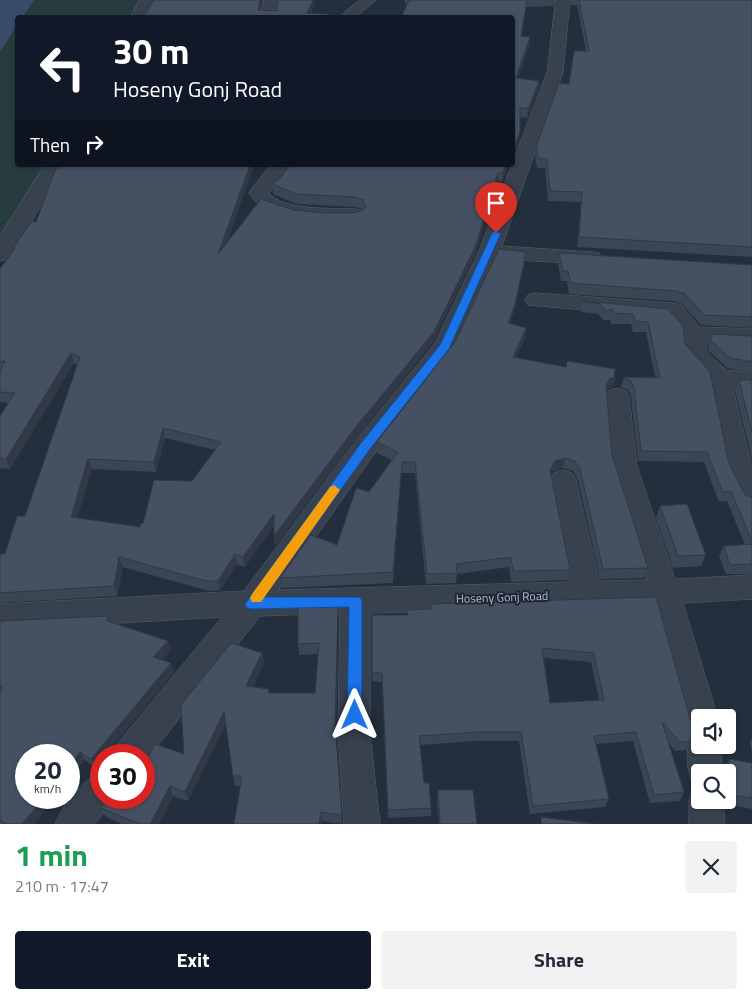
<!DOCTYPE html>
<meta charset="utf-8">
<style>
:root{--surface:#fff;--page:#f2f2f3;--text:#1f2937;--muted:#747a83;--accent:#111827}
body{margin:0;font-family:"Titillium Web",sans-serif;background:var(--page);color:var(--text);height:100vh;display:flex;flex-direction:column;font-size:19px;white-space:nowrap}
*{box-sizing:border-box;margin:0}
p{font-size:16px;color:var(--muted)}
.icon{flex:none;width:28px;height:28px;fill:none;stroke:currentColor;stroke-width:2;stroke-linecap:round;stroke-linejoin:round}
.map{position:relative;height:824px;overflow:hidden}
.side{display:flex;flex-direction:column;background:var(--surface);flex:1}
.side>*{flex:none}
.banner{position:absolute;left:15px;top:15px;width:500px;height:152px;border-radius:5px;box-shadow:0 1px 4px #0004;background:#111827;color:#fff;overflow:hidden}
.fabs{position:absolute;left:691px;top:709px;display:grid;gap:10px}
.fabs a{display:grid;place-items:center;width:45px;height:45px;border-radius:5px;background:var(--surface);box-shadow:0 1px 4px #0004;font-size:25px}
.speed{position:absolute;left:15px;top:744px;display:flex;gap:10px;font-size:25px;font-weight:700;text-align:center}
.speed>*{display:grid;place-content:center;width:65px;height:65px;border-radius:50%;background:var(--surface);box-shadow:0 1px 4px #0004;line-height:1}
.speed small{font-size:12px;font-weight:400}
.speed .limit{border:8px solid #d22;background:#fff;color:#111}
.pin{position:absolute;display:grid;place-items:center;width:42px;height:42px;color:#fff;margin:-51px -21px;border-radius:50% 50% 50% 0;rotate:-45deg;box-shadow:0 0 5px #0007}
.pin .icon{rotate:45deg}
.me{position:absolute;width:55px;margin:-28px;rotate:0deg;stroke-linejoin:round;filter:drop-shadow(0 0 4px #0008)}
.turn{display:flex;align-items:center;gap:18px;height:105px;padding:0 15px;font-size:22px}
.turn .icon{width:65px;height:65px;stroke-width:2.5}
.turn b{display:block;font-size:35px;line-height:42px}
.then{display:flex;align-items:center;height:48px;padding:0 15px;background:#0003;gap:10px;font-size:19px}
.round{display:grid;place-items:center;flex:none;width:52px;height:52px;border-radius:5px;background:var(--page)}
.summary{display:flex;align-items:center;justify-content:space-between;height:85px;padding:0 15px}
h1{font-size:30px;font-weight:700;line-height:38px;color:#1e9e55}
.cta{display:flex;gap:10px;margin-top:auto;padding:10px 15px}
.cta a{flex:1;height:58px;border-radius:5px;background:var(--accent);color:#fff;font-size:20px;font-weight:700;line-height:58px;text-align:center}
.cta a+a{background:var(--page);color:var(--text)}
.map>svg:first-child{display:block}
.green{fill:#263c3f}
.water{fill:#394c67}
.lines{fill:none;stroke-linecap:round;stroke-linejoin:round}
.minor-casing{stroke:#565f6c;stroke-width:1}
.tertiary-casing{stroke:#565f6c;stroke-width:1}
.minor{fill:#38414e;fill-rule:evenodd}
.tertiary{fill:#38414e;fill-rule:evenodd}
.wall{fill:#3b4654;fill-rule:evenodd}
.shaded-wall{fill:#303945}
.building{fill:#455162;stroke:#303945;fill-rule:evenodd}
.route{fill:#1a73e8;stroke:#114b97}
.slow{fill:#f59e0b}
.labels{text-anchor:middle;dominant-baseline:central;stroke-width:4;stroke-linejoin:round;paint-order:stroke}
.street-label{font-size:12px;fill:#b4bcc9;stroke:#1d2633}
</style>
<div class="map">
<svg width="752" height="824" viewBox="0 0 752 824">
<rect width="100%" height="100%" fill="#242f3e"/>
<path class="green" d="M34,0H139L130,17L23,18Z
M17,26L18,165H47L0,245V52Z"/>
<path class="water" d="M0,0H34L23,17L18,18L17,26L0,52Z"/>
<g class="lines">
<defs>
<path id="minor" d="M264,0H278L276,18H260Z
M360,0H376L355,18H338Z
M556,0H570L563,72L502,246L592,252L599,253L603,258L599,263L592,264L497,259L453,352L375,453L278,590L570,582L550,480L554,473L563,470L572,473L576,480L599,581L647,580L611,466L605,397L608,391L617,388L626,391L629,397L637,466L675,579L752,575V599L683,603L718,718H700V745H721L722,772H700V800H723L725,824H689V800L694,788L698,786L693,784C686,767 685,750 692,734L698,732L690,729L686,718L654,605L370,613V734L380,824H344L338,734L340,613L260,616L144,763V755H112L117,744L222,617L0,630V604L244,591L357,439L435,343L479,251L547,72Z
M271,165H290L269,193C283,211 334,208 355,209L362,211L365,215L362,219C339,225 278,220 259,205C255,202 252,197 249,193Z
M536,293L673,303L681,305L700,327L752,329V345L706,342V351L726,370L752,373V389L733,388L752,468V508L742,504L727,473L708,381L687,359L683,353L682,335L666,317L528,305L525,300L528,295Z
M101,772V798H115L95,824H55C64,804 81,780 101,772Z"/>
<path id="tertiary" d="M140,0H156L147,18H130Z
M45,165H65L12,254L8,259L0,261V236Z"/>
</defs>
<use href="#minor" class="minor-casing"/>
<use href="#tertiary" class="tertiary-casing"/>
<use href="#minor" class="minor"/>
<use href="#tertiary" class="tertiary"/>
</g>
<path class="wall" d="M405,0H555L553,6L526,7L521,36L530,37L529,46L518,78L539,81L538,90L527,119V117L520,118L519,141L512,158V18L405,4Z
M570,0H752V257L577,247L581,202L548,201L545,168H537L535,157L536,147L586,51L577,5H571Z
M254,165L227,242L293,210L324,213H352L362,211L363,210L356,207L297,204L273,194V184L281,177L290,165H508L502,182L497,181L475,255L433,342L356,438L275,546L274,536V525L245,567L237,564L220,590L209,591L123,567L117,596L0,603V554H5L25,516L77,365L74,363L10,469L0,468V416L8,403L0,402V269L14,250L13,248L36,222ZM165,438L215,450L192,481L140,527L77,518L92,469L156,472Z
M526,252L525,262L513,315L510,324L525,338L516,358L616,377L613,387L606,390L612,455L648,568L644,578L600,579L578,480L573,471L562,468L552,472L551,474L570,570L568,580L511,582L509,567L457,574L456,583L426,584L415,473H401L393,583L282,588L280,578L337,545L369,492L392,460L377,453V442Z
M559,253L752,265V328L701,325L682,304L673,301L569,294L567,281H561L558,263Z
M583,301L668,309L685,344L729,464L745,495L752,498V574H726L719,556L724,546L745,545L727,501L719,502L704,462L638,461L631,397L628,390L621,387L624,377H655L646,332H633L631,324H611L610,320H603L598,314L581,312Z
M711,334L752,336V373L727,368L708,350V344Z
M739,380H752V460L735,390Z
M660,506L706,555L701,566L673,568L656,518Z
M656,597L690,741L686,750L675,751L669,743L684,792L680,801L650,803L633,741L596,744L609,799L605,807L530,814L519,741H475L420,745L424,783L431,808V816L388,818L382,682L372,681V684V615H407V610L430,609V604ZM544,658L591,662L599,700L550,703Z
M338,604V615L336,734L342,824L322,821L321,824H234L241,786H235L233,776L226,724L188,801L173,796L159,824H122L106,817L101,808L184,754L262,653L264,663L253,687L269,689L270,693H315L318,654L299,655L298,644Z
M108,616L110,622L171,650L162,660L174,672L105,755H101V760L95,767L85,760L26,798H55L34,824H0V621Z
M752,739V753L750,742Z
M730,759L752,763V809L725,804V800H728V772H717L722,764L727,763Z
M438,790L477,824H439L437,800Z"/>
<path class="shaded-wall" d="M260,0H262L259,18L258,10Z
M313,0H315V4L309,18L307,13Z
M530,37L529,46L515,87L516,78Z
M539,81L538,90L527,119L528,110Z
M520,132L519,141L512,158V151Z
M250,165H254L219,264L218,254Z
M505,165H508L502,182L503,173Z
M498,172L497,181L475,255L433,342L356,438L275,546L274,536Z
M526,252L525,262L513,315L507,334L508,323Z
M526,328L525,338L511,368L513,357Z
M71,353L74,363L10,469L6,459Z
M616,377L613,387L606,390V386L609,379Z
M163,428L165,438L156,472L154,462Z
M565,458L562,468L552,472L548,480L550,470L555,461Z
M88,459L92,469L74,527L71,517Z
M402,462L401,473L393,583V572Z
M274,514L275,524L245,567L243,557Z
M235,554L237,564L220,590L218,581Z
M119,557L123,567L117,596L114,586Z
M338,604V615L336,734L335,724Z
M168,641L171,650L156,667L153,657Z
M262,653L264,663L248,697L246,686Z
M171,663L174,672L105,755H101V760L95,767L91,759Z
M224,712L227,722L188,801L185,792Z
M80,752L85,760L69,780V766Z
M170,786L173,796L159,824H150Z
M44,798H55L34,824H22Z
M321,812V824H319Z"/>
<path class="building" d="M154,0H260L258,10L277,11L278,0H313L307,13L329,14L328,18H143Z
M409,0H527L521,36L530,37L516,78L539,81L528,110V108H520V132L512,151V18H401Z
M579,0H752V247L579,237L582,192L550,191L547,159L539,158L536,147L559,83L569,84L574,51H589Z
M59,165H250L218,254L261,199L293,210L324,213H352L362,211L366,206L363,200L355,197L296,194L273,184L281,177L290,165H505L503,173L498,172L476,245L434,332L355,428L274,536V514L243,557L235,554L218,581H207L119,557L114,586L0,593V554H5L17,516H25L80,357L71,353L6,459L0,458V416L15,393L0,392V371L5,361L0,362V269L15,248H13L32,221L36,222L55,171ZM163,428L221,442L192,481L154,480L143,524L141,523L140,527L71,517L88,459L154,462Z
M499,249L526,252L515,305L508,323L526,328L513,357L566,367L567,361L615,369L614,377H616L609,379L606,386L612,455L648,568L603,569L580,469L575,461L565,458L555,461L550,470L570,570L513,571L511,557L456,564L457,573L427,574L415,462H402L393,572L280,578L311,535L337,545L356,488L369,492L398,452L377,442L455,342Z
M559,253L752,265V317L704,315L685,294L676,291L571,283L568,271H563Z
M583,301L668,309L683,326L685,344L710,372L729,464L745,495L752,498V541L731,491L723,492L707,452L641,451L634,387L630,380L624,377L660,378L648,322L635,321L633,314L614,313L613,310H606L600,304Z
M711,334L752,336V362L730,358L711,340Z
M739,380H752V432Z
M687,504L706,555L678,556L660,506Z
M752,544V564L730,565L724,546Z
M656,597L693,729L690,741L680,742L662,722L684,792L654,795L636,732L594,736L609,799L533,806L521,732H477L419,736L424,783H429L431,808L388,810L382,673L372,672V675V615H408L407,610L431,609L430,604ZM542,648L594,653L604,700L550,703Z
M338,604L335,724L342,815L321,812L319,824H234L242,776H233L224,712L185,792L170,786L150,824H140L101,808L107,798H144V765L155,744L184,754L181,705L231,643L262,653L246,686L269,689L268,693H315L319,643L298,644V606Z
M108,616L107,621L168,641L153,657L171,663L91,759L80,752L69,766V755H26V798H44L22,824H6L0,820V692L2,687H0V621Z
M705,715H713V718L705,717Z
M730,759L752,763V798L731,795L730,789H728V772H723L722,764L729,763Z
M438,790H473L477,824H440Z
M541,817L597,824H541Z"/>
<path class="route" d="M493,231L501,233L449,349L370,449L264,597H360L362,601V715L360,720L355,722L349,720L347,715L349,607L252,609L247,608L245,604L361,443L440,345Z"/>
<path class="slow" d="M334,485L340,490L338,493L261,602H252L250,598L252,594L330,487Z"/>
<g class="labels">
<g class="street-label">
<text transform="translate(502 597) rotate(-2)">Hoseny Gonj Road</text>
</g>
</g>
</svg>
<div class="fabs">
<a><svg class="icon" aria-label="sound" viewBox="0 0 24 24"><path d="M4 9h4l5-4v14l-5-4H4zM17 9q2 3 0 6"/></svg></a>
<a><svg class="icon" aria-label="search" viewBox="0 0 24 24"><circle cx="10" cy="10" r="6"/><path d="M15 15l6 6"/></svg></a>
</div>
<div class="speed"><div>20<small>km/h</small></div><div class="limit">30</div></div>
<div class="pin" style="left:496px;top:233px;background:#d93025"><svg class="icon" aria-label="arrive" viewBox="0 0 24 24"><path d="M6 21V4h12l-3 4 3 4H6"/></svg></div>
<svg class="me" style="left:355px;top:715px" viewBox="-20 -20 40 40"><path d="M0-17L14 15 0 8-14 15z" fill="#1a73e8" stroke="#fff" stroke-width="4"/></svg>
<div class="banner">
<div class="turn"><svg class="icon" aria-label="left" viewBox="0 0 24 24"><path d="M17 20v-9H6M10 6l-5 5 5 5"/></svg><div><b>30 m</b>Hoseny Gonj Road</div></div>
<div class="then">Then<svg class="icon" aria-label="right" viewBox="0 0 24 24"><path d="M7 20v-9h11M14 6l5 5-5 5"/></svg></div>
</div>
</div>
<section class="side">
<div class="summary"><div><h1>1 min</h1><p>210 m · 17:47</p></div><a class="round"><svg class="icon" aria-label="close" viewBox="0 0 24 24"><path d="M6 6l12 12M18 6L6 18"/></svg></a></div>
<div class="cta"><a>Exit</a><a>Share</a></div>
</section>
